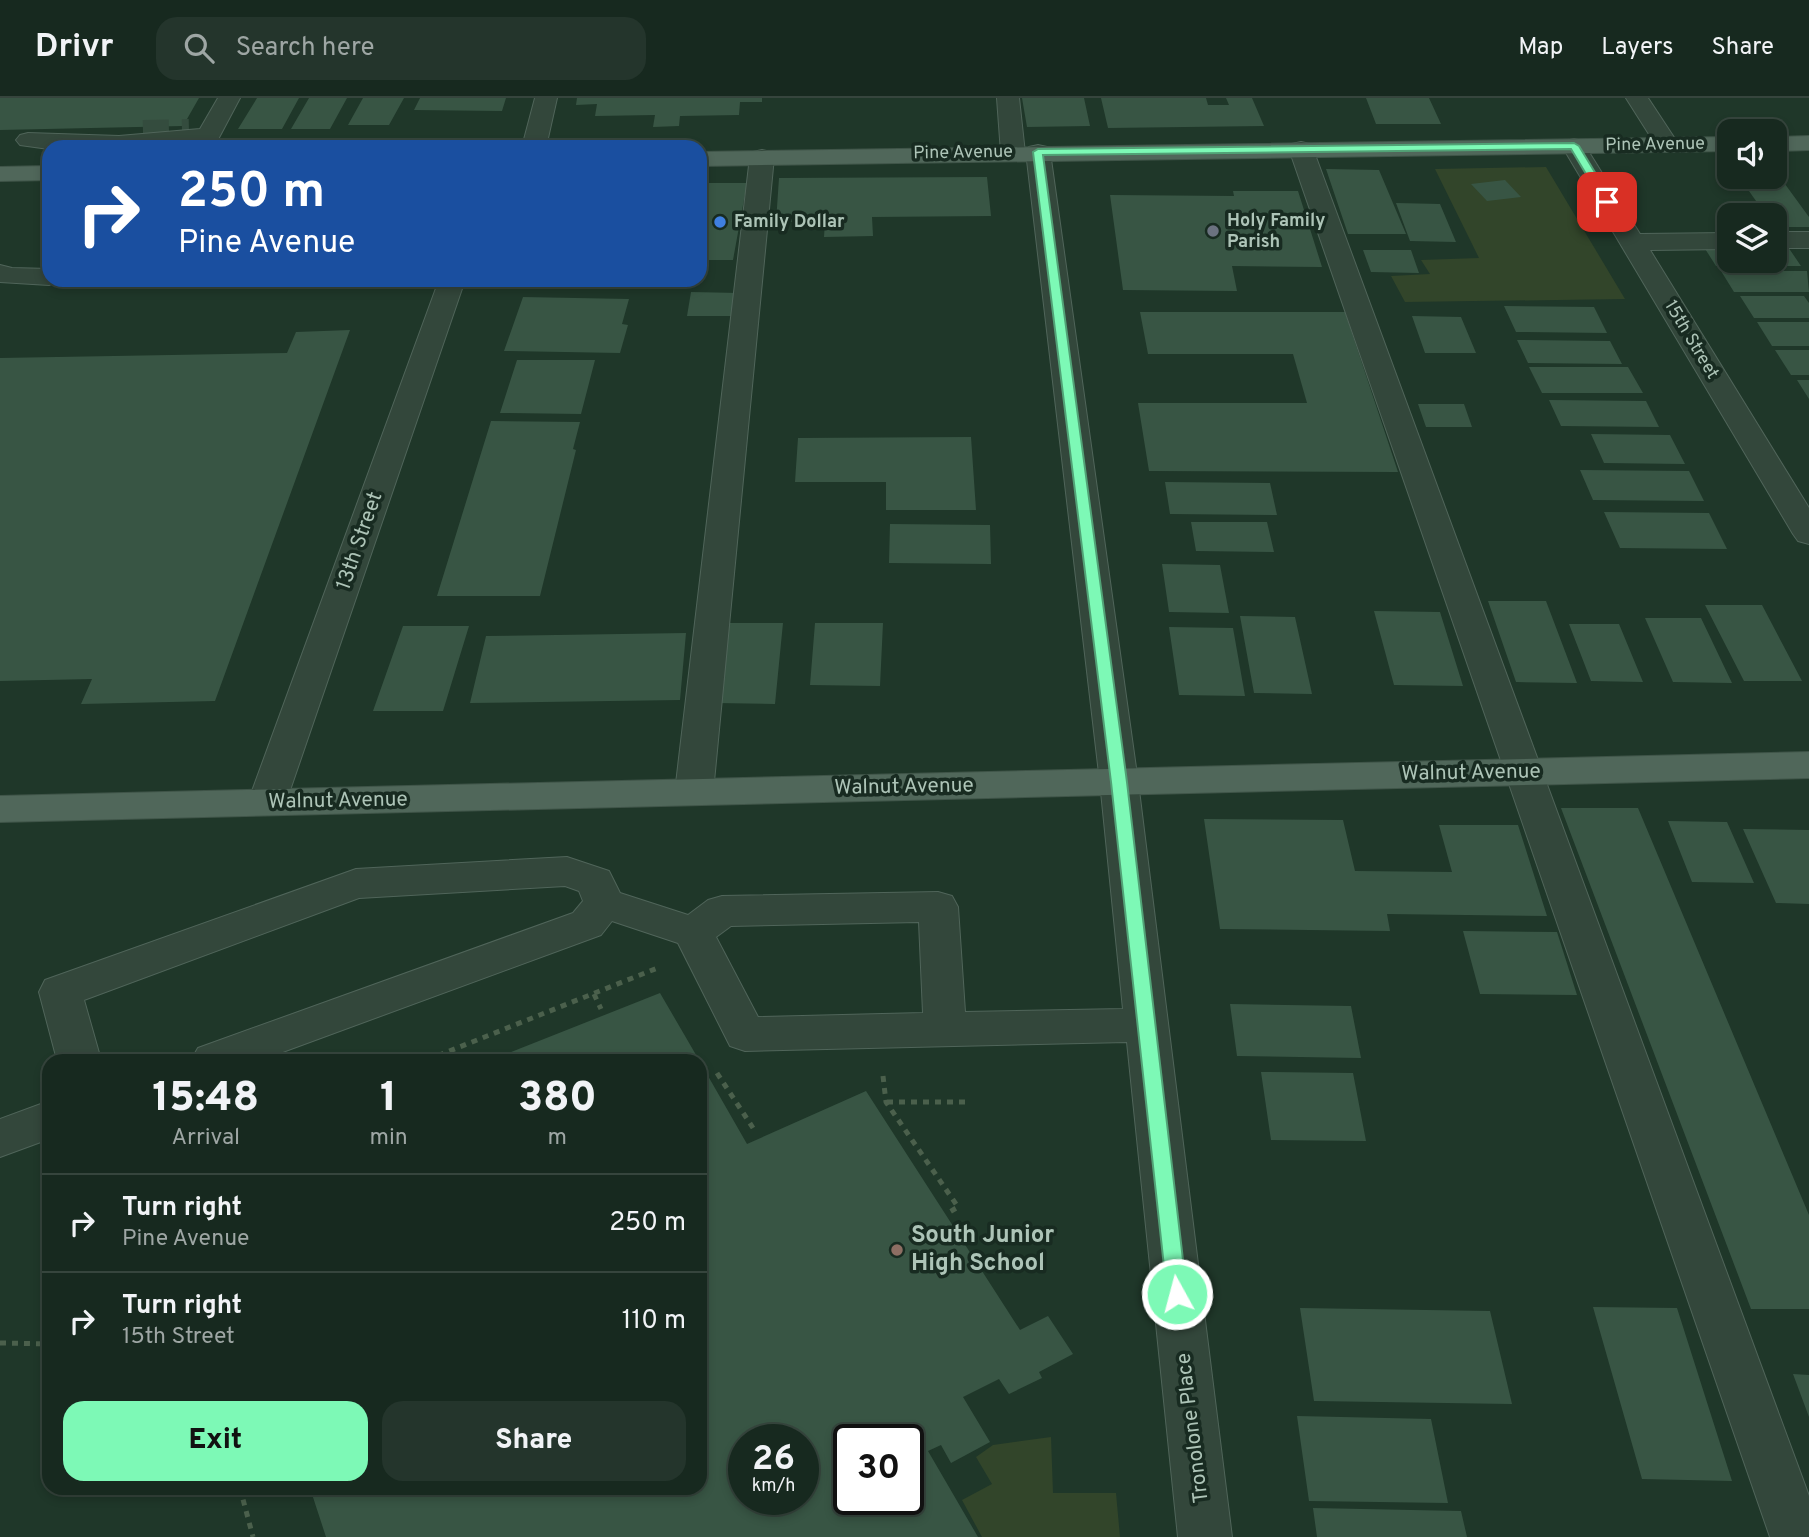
<!DOCTYPE html>
<style>
:root{--surface:#17291f;--page:#24352c;--text:#f1f3f6;--muted:#9ea6a4;--line:#36453d;--accent:#7df9b6}
body{margin:0;font-family:Overpass,sans-serif;background:var(--page);color:var(--text);height:100vh;display:flex;flex-direction:column;font-size:26px;white-space:nowrap}
*{box-sizing:border-box;margin:0}
p{font-size:23px;color:var(--muted)}
.icon{flex:none;width:38px;height:38px;fill:none;stroke:currentColor;stroke-width:2;stroke-linecap:round;stroke-linejoin:round}
.map{position:relative;flex:1;overflow:hidden}
.drawer{position:absolute;left:42px;top:956px;width:665px;height:441px;display:flex;flex-direction:column;background:var(--surface);border-radius:21px;box-shadow:0 4px 10px #0003,0 0 0 2px var(--line)}
.drawer>*{flex:none}
.top-card{position:absolute;left:42px;top:42px;width:665px;height:147px;border-radius:21px;box-shadow:0 4px 10px #0003,0 0 0 2px var(--line);background:#1a4fa0;color:#fff;overflow:hidden}
.controls{position:absolute;left:1717px;top:21px;display:grid;gap:14px}
.controls a{display:grid;place-items:center;width:70px;height:70px;border-radius:14px;background:var(--surface);box-shadow:0 4px 10px #0003,0 0 0 2px var(--line);font-size:35px}
.speed{position:absolute;left:728px;top:1326px;display:flex;gap:14px;font-size:35px;font-weight:700;text-align:center}
.speed>*{display:grid;place-content:center;width:91px;height:91px;border-radius:50%;background:var(--surface);box-shadow:0 4px 10px #0003,0 0 0 2px var(--line);line-height:1}
.speed small{font-size:18px;font-weight:400}
.speed .limit{border:4px solid #111;border-radius:10px;background:#fff;color:#111}
.pin{position:absolute;display:grid;place-items:center;width:60px;height:60px;color:#fff;margin:-30px;border-radius:14px;box-shadow:0 4px 10px #0006}
.me{position:absolute;width:77px;margin:-38px;rotate:353deg;stroke-linejoin:round;filter:drop-shadow(0 0 5px #0008)}
.turn{display:flex;align-items:center;gap:24px;height:147px;padding:0 21px;font-size:32px}
.turn .icon{width:91px;height:91px;stroke-width:2.5}
.turn b{display:block;font-size:49px;line-height:60px}
.eta{display:flex;justify-content:space-evenly;align-items:center;height:119px;text-align:center}
.eta b{font-size:42px;font-weight:800;line-height:49px}
.primary-button{display:flex;gap:14px;margin-top:auto;padding:14px 21px}
.primary-button a{flex:1;height:80px;border-radius:21px;background:var(--accent);color:#111;font-size:28px;font-weight:800;line-height:80px;text-align:center}
.primary-button a+a{background:var(--page);color:var(--text)}
ul{padding:0;list-style:none}
li{display:flex;align-items:center;gap:21px;height:98px;padding:0 21px;border-top:2px solid var(--line)}
li div{flex:1}
li b{display:block;font-size:26px}
li em{font-style:normal}
header{display:flex;align-items:center;gap:42px;box-sizing:border-box;height:98px;padding:0 35px;background:var(--surface);border-bottom:2px solid var(--line)}
header strong{font-size:33px}
nav{display:flex;gap:38px;margin-inline-start:auto;font-size:24px}
.search{width:490px;height:63px;background:var(--page);display:flex;align-items:center;gap:18px;box-sizing:border-box;padding:0 24px;border-radius:21px;color:var(--muted);font-size:26px}
.map>svg:first-child{display:block}
.green{fill:#32452a}
.building{fill:#385544;fill-rule:evenodd}
.lines{fill:none;stroke-linecap:round;stroke-linejoin:round}
.minor-tunnel{stroke:#344c3e;stroke-width:26;stroke-dasharray:26 13;stroke-linecap:butt}
.minor-casing{stroke:#50655a;stroke-width:2}
.major-casing{stroke:#3f5448;stroke-width:2}
.path{stroke:#4b604c;stroke-width:5;stroke-dasharray:6 6;stroke-linecap:butt}
.minor{fill:#33473b;fill-rule:evenodd}
.major{fill:#50675a;fill-rule:evenodd}
.route{fill:#7df9b6;stroke:#51a276;stroke-width:2}
.shop-dot{fill:#3f7fe0;stroke:#182b21;stroke-width:2.5}
.worship-dot{fill:#6b7280;stroke:#182b21;stroke-width:2.5}
.education-dot{fill:#8d6e63;stroke:#182b21;stroke-width:2.5}
.labels{text-anchor:middle;dominant-baseline:central;stroke-width:7;stroke-linejoin:round;paint-order:stroke}
.far-street-label{font-size:18px;fill:#adc4b7;stroke:#182b21}
.far-poi-label{font-size:18px;font-weight:bold;fill:#adc4b7;stroke:#182b21;text-anchor:start}
.street-label{font-size:21px;fill:#adc4b7;stroke:#182b21}
.near-poi-label{font-size:24px;font-weight:bold;fill:#adc4b7;stroke:#182b21;text-anchor:start}
</style>
<header>
<strong>Drivr</strong>
<div class="search"><svg class="icon" aria-label="search" viewBox="0 0 24 24"><circle cx="10" cy="10" r="6"/><path d="M15 15l6 6"/></svg>Search here</div>
<nav><a>Map</a><a>Layers</a><a>Share</a></nav>
</header>
<div class="map">
<svg width="1809" height="1439" viewBox="0 0 1809 1439">
<rect width="100%" height="100%" fill="#1f3729"/>
<path class="green" d="M1546,69L1625,201L1405,204L1391,178L1430,176L1421,162L1479,160L1435,71Z
M1051,1339L1053,1395H1116L1120,1439H982L962,1402L992,1386L976,1359L993,1347Z"/>
<path class="building" d="M0,0H199L183,28L0,32Z
M257,0H299L282,31H238Z
M309,0H347L330,31H291Z
M363,0H404L389,27H348Z
M420,0H506L502,13L414,12Z
M577,0H762V4H740L739,17L680,18L679,28L653,29L655,17L595,18L597,6L576,7Z
M1022,0H1084L1090,28L1027,29Z
M1101,0H1206L1208,7H1229L1226,0H1252L1264,28L1108,30Z
M1366,0H1429L1441,26H1376Z
M1326,71L1379,72L1406,136H1348Z
M1774,71L1809,119V129H1774V117H1766L1739,79H1774Z
M987,79L991,118L872,119L873,138L824,139L825,124H776L779,80Z
M1505,82L1521,99L1487,103L1471,86Z
M700,85H747L733,162H700Z
M1233,93H1298L1322,169L1232,168L1237,193L1123,192L1110,97L1234,98Z
M1396,105L1440,106L1456,144L1410,143Z
M1702,146H1729V163H1774V146H1786L1801,168H1716Z
M1363,152H1411L1419,175L1371,174Z
M1721,173H1807L1809,194H1734Z
M691,194L739,195L736,218H687Z
M1740,198H1804L1809,205V220H1754Z
M523,199L629,201L622,226L628,227L620,255L504,253Z
M1504,208L1594,209L1607,235L1516,234Z
M1140,214H1345L1398,374L1149,373L1138,305H1307L1293,256H1148Z
M1412,218L1461,219L1476,255H1425Z
M1757,224H1809V248H1772Z
M350,232L215,603L81,606L92,581L0,583V260L287,255L296,234Z
M1517,242L1610,243L1622,266L1528,265Z
M1775,252H1809V277H1791Z
M517,262H595L581,316L500,315Z
M1529,269H1628L1643,295H1542Z
M1797,282H1809V301Z
M1549,302L1646,303L1659,329L1561,328Z
M1418,306H1464L1472,329H1426Z
M491,323L580,324L573,351L576,352L540,498H437Z
M1591,336L1670,337L1685,366L1604,365Z
M971,339L976,412H886V384H795L798,340Z
M1580,372L1689,373L1704,403L1593,402Z
M1165,384L1270,385L1277,417L1170,416Z
M1604,414L1709,415L1727,451L1620,450Z
M1191,424H1267L1274,454L1196,453Z
M890,426L990,427L991,466L889,465Z
M1162,466L1220,467L1229,515L1169,514Z
M1488,503H1546L1577,585L1516,584Z
M1705,507H1762L1802,583H1744Z
M1374,513L1440,514L1463,588L1394,587Z
M1240,518L1295,519L1312,596L1254,595Z
M1645,520H1701L1732,585L1673,584Z
M727,525H783L775,606L716,605Z
M815,525H883L880,588L810,587Z
M1569,526H1619L1643,584L1591,583Z
M403,528H469L443,613H373Z
M1169,529L1233,530L1245,598L1179,597Z
M686,535L680,602L470,605L486,538Z
M1561,710H1638L1809,1117V1211H1751Z
M1204,721L1343,722L1355,773L1452,774L1439,727H1518L1547,818L1387,816L1390,833L1220,831Z
M1668,723L1727,724L1754,785L1692,784Z
M1743,731L1809,732V806L1776,805Z
M1463,833L1557,834L1577,897L1480,896Z
M660,895L699,962H491Z
M1230,906L1351,908L1361,960L1237,958Z
M700,964L747,1046L866,993L1020,1232L1048,1218L1073,1256L1039,1274L1042,1280L1009,1296L999,1281L963,1299L990,1344L951,1365L941,1347L928,1353L978,1439H326L310,1390H700ZM744,1342H803V1402H744ZM849,1342H908V1402H849Z
M1261,974L1353,975L1366,1043L1271,1042Z
M1593,1209L1677,1210L1732,1383L1642,1381Z
M1300,1210L1490,1213L1512,1306L1314,1303Z
M1793,1276L1809,1277V1319Z
M1297,1318L1431,1321L1448,1405L1309,1403Z
M1313,1410L1461,1413L1467,1439H1317Z"/>
<g class="lines">
<path class="minor-tunnel" d="M143,35L189,34"/>
<defs>
<path id="minor" d="M218,0H240L214,49H190L191,47L49,51L20,47L16,42L20,37L28,35L119,38L200,31Z
M535,0H557L546,49H522Z
M997,0H1019L1025,55L1022,60L1013,62L1004,60L1001,55Z
M1626,0H1648L1679,47L1675,52L1667,54L1659,52Z
M1574,41L1582,43L1640,136L1729,135V151L1650,152L1809,410V446L1798,443L1793,436L1562,48L1566,43Z
M1301,44L1310,46L1313,51L1809,1398V1439H1770L1289,51L1292,46Z
M1038,47L1047,49L1050,54L1138,684L1232,1439H1178L1127,944L745,953L730,948L678,845L612,823L601,837L261,962H191L198,950L573,815L583,803L579,793L565,788L359,800L84,902L101,962H57L39,894L45,882L356,771L567,759L609,773L620,795L688,817L708,802L722,798L938,794L952,798L958,809L965,914L1123,911L1100,684L1026,54L1029,49ZM919,824L923,915L758,919L716,839L731,828Z
M762,52L771,54L774,59L713,694L707,703L694,707L681,703L675,694L750,59L753,54Z
M1774,134H1809V150H1774Z
M0,167L12,170L49,171V182H60L49,187L0,184Z
M439,182H465L286,704L280,713L267,717L254,713L248,704Z
M49,1003V1041L0,1059V1021Z"/>
<path id="major" d="M1809,38V52L1774,53V39Z
M1729,39V53L700,68V54Z
M49,68V82L0,83V69Z
M1809,654V680L0,724V698Z"/>
</defs>
<use href="#minor" class="minor-casing"/>
<use href="#major" class="major-casing"/>
<path class="path" d="M594,896L601,911
M427,962L660,869
M717,975L753,1030
M883,978L886,1004L958,1109L946,1116
M887,1004H970
M0,1245L49,1246
M240,1390L253,1439"/>
<use href="#minor" class="minor"/>
<use href="#major" class="major"/>
</g>
<path class="route" d="M1574,45L1579,48L1613,104L1611,106H1604L1571,51L1043,57L1127,684L1187,1196L1185,1203L1177,1205L1170,1203L1167,1196L1111,684L1033,54L1038,51Z"/>
<circle class="shop-dot" cx="720" cy="124" r="7"/>
<circle class="worship-dot" cx="1213" cy="133" r="7"/>
<circle class="education-dot" cx="897" cy="1152" r="7"/>
<g class="labels">
<g class="far-street-label">
<text transform="translate(1655 47) rotate(-1)">Pine Avenue</text>
<text transform="translate(963 55) rotate(-1)">Pine Avenue</text>
<text transform="translate(1691 242) rotate(59)">15th Street</text>
</g>
<g class="far-poi-label">
<text x="1227" y="123">Holy Family<tspan x="1227" dy="21">Parish</tspan></text>
<text x="734" y="124">Family Dollar</text>
</g>
<g class="street-label">
<text transform="translate(360 443) rotate(-71)">13th Street</text>
<text transform="translate(1471 675) rotate(-1)">Walnut Avenue</text>
<text transform="translate(904 689) rotate(-1)">Walnut Avenue</text>
<text transform="translate(338 703) rotate(-1)">Walnut Avenue</text>
<text transform="translate(1193 1330) rotate(-97)">Tronolone Place</text>
</g>
<g class="near-poi-label">
<text x="911" y="1138">South Junior<tspan x="911" dy="28">High School</tspan></text>
</g>
</g>
</svg>
<div class="controls">
<a><svg class="icon" aria-label="sound" viewBox="0 0 24 24"><path d="M4 9h4l5-4v14l-5-4H4zM17 9q2 3 0 6"/></svg></a>
<a><svg class="icon" aria-label="layers" viewBox="0 0 24 24"><path d="M12 4l9 5-9 5-9-5zM3 14l9 5 9-5"/></svg></a>
</div>
<div class="speed"><div>26<small>km/h</small></div><div class="limit">30</div></div>
<div class="pin" style="left:1607px;top:104px;background:#d93025"><svg class="icon" aria-label="arrive" viewBox="0 0 24 24"><path d="M6 21V4h12l-3 4 3 4H6"/></svg></div>
<svg class="me" style="left:1177px;top:1196px" viewBox="-20 -20 40 40"><circle r="17" fill="#7df9b6" stroke="#fff" stroke-width="3"/><path d="M0-11L8 9 0 5-8 9z" fill="#fff"/></svg>
<div class="top-card">
<div class="turn"><svg class="icon" aria-label="right" viewBox="0 0 24 24"><path d="M7 20v-9h11M14 6l5 5-5 5"/></svg><div><b>250 m</b>Pine Avenue</div></div>
</div>
<section class="drawer">
<div class="eta">
<div><b>15:48</b><p>Arrival</p></div>
<div><b>1</b><p>min</p></div>
<div><b>380</b><p>m</p></div>
</div>
<ul>
<li><svg class="icon" aria-label="right" viewBox="0 0 24 24"><path d="M7 20v-9h11M14 6l5 5-5 5"/></svg><div><b>Turn right</b><p>Pine Avenue</p></div><em>250 m</em></li>
<li><svg class="icon" aria-label="right" viewBox="0 0 24 24"><path d="M7 20v-9h11M14 6l5 5-5 5"/></svg><div><b>Turn right</b><p>15th Street</p></div><em>110 m</em></li>
</ul>
<div class="primary-button"><a>Exit</a><a>Share</a></div>
</section>
</div>
